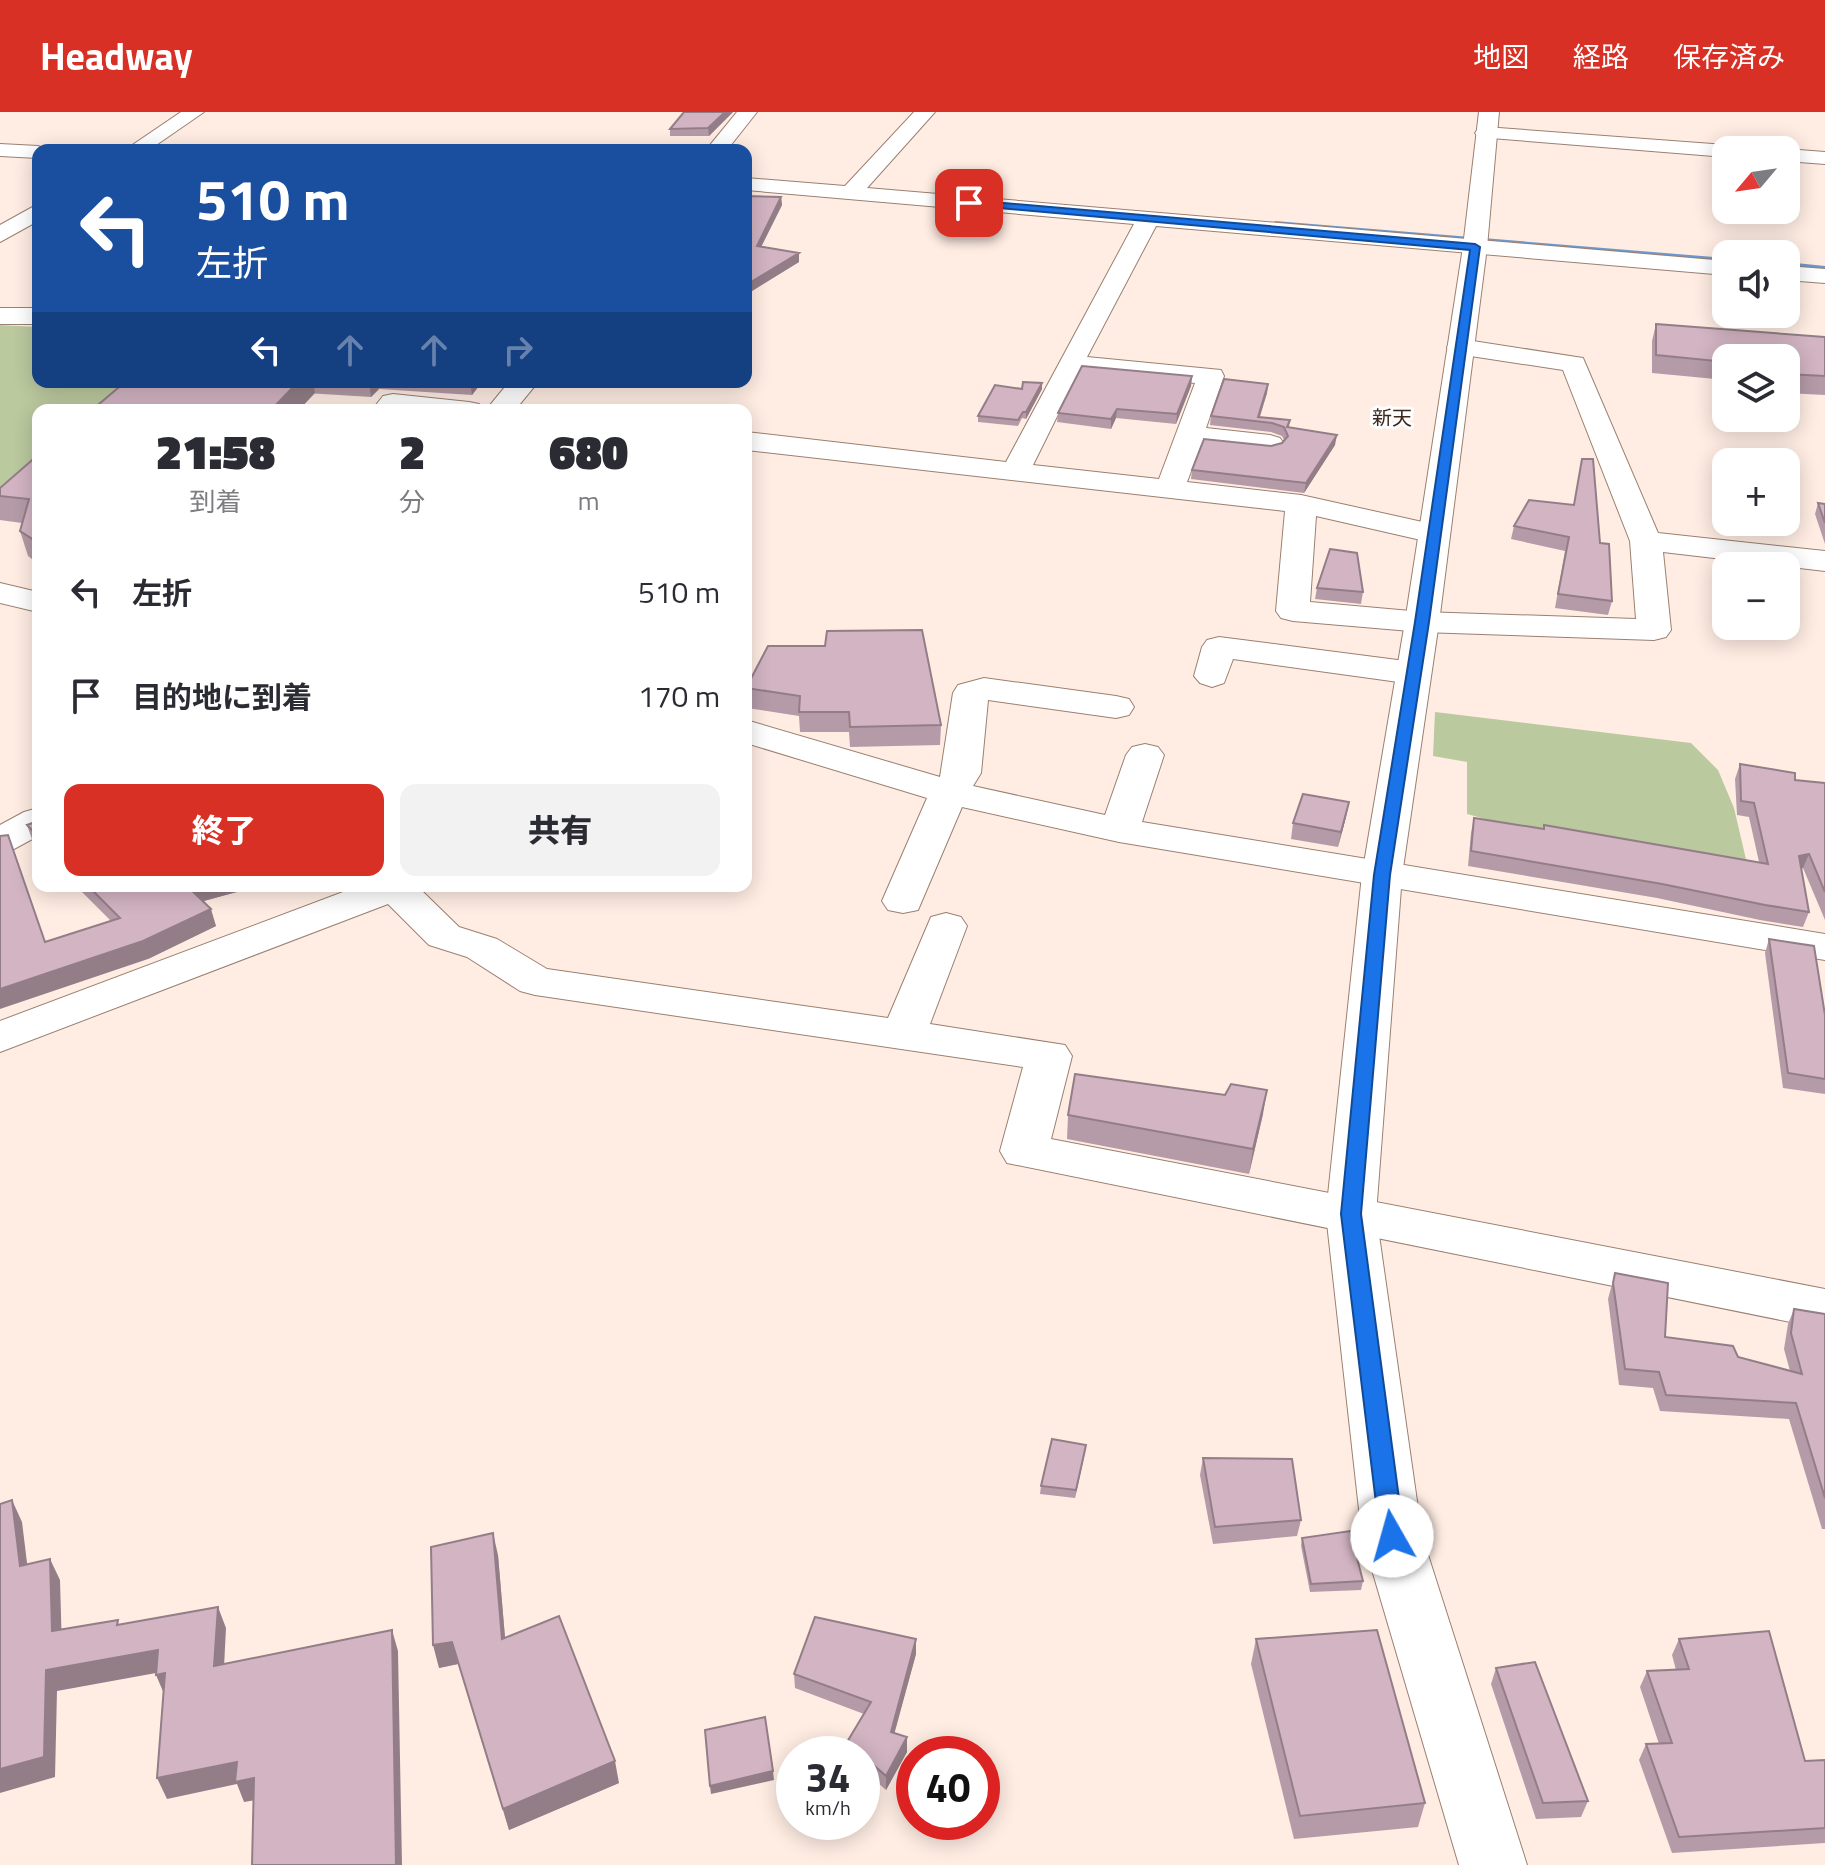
<!DOCTYPE html>
<html lang="ja">
<meta charset="utf-8">
<style>
:root{--surface:#fff;--page:#f2f2f3;--text:#2b2b33;--muted:#7c7c81;--accent:#d93025}
body{margin:0;font-family:"Titillium Web","Noto Sans JP",sans-serif;background:var(--page);color:var(--text);height:100vh;display:flex;flex-direction:column;font-size:30px;white-space:nowrap}
*{box-sizing:border-box;margin:0}
p{font-size:26px;color:var(--muted)}
.icon{flex:none;width:44px;height:44px;fill:none;stroke:currentColor;stroke-width:2;stroke-linecap:round;stroke-linejoin:round}
.map{position:relative;flex:1;overflow:hidden}
.drawer{position:absolute;left:32px;top:292px;width:720px;height:488px;display:flex;flex-direction:column;background:var(--surface);border-radius:16px;box-shadow:0 4px 20px #0003}
.drawer>*{flex:none}
.top-card{position:absolute;left:32px;top:32px;width:720px;height:244px;border-radius:16px;box-shadow:0 4px 20px #0003;background:#1a4fa0;color:#fff;overflow:hidden}
.needle{width:52px;rotate:241deg}
.controls{position:absolute;left:1712px;top:24px;display:grid;gap:16px}
.controls a{display:grid;place-items:center;width:88px;height:88px;border-radius:16px;background:var(--surface);box-shadow:0 4px 20px #0003;font-size:40px}
.speed{position:absolute;left:776px;top:1624px;display:flex;gap:16px;font-size:40px;font-weight:700;text-align:center}
.speed>*{display:grid;place-content:center;width:104px;height:104px;border-radius:50%;background:var(--surface);box-shadow:0 4px 20px #0003;line-height:1}
.speed small{font-size:20px;font-weight:400}
.speed .limit{border:12px solid #d22;background:#fff;color:#111}
.pin{position:absolute;display:grid;place-items:center;width:68px;height:68px;color:#fff;margin:-34px;border-radius:16px;box-shadow:0 4px 12px #0006}
.me{position:absolute;width:88px;margin:-44px;rotate:353deg;stroke-linejoin:round;filter:drop-shadow(0 0 6px #0008)}
.turn{display:flex;align-items:center;gap:28px;height:168px;padding:0 32px;font-size:36px}
.turn .icon{width:104px;height:104px;stroke-width:2.5}
.turn b{display:block;font-size:56px;line-height:68px}
.lanes{display:flex;align-items:center;height:76px;padding:0 32px;background:#0003;justify-content:center;gap:40px;direction:ltr}
.lanes .off{opacity:.35}
.eta{display:flex;justify-content:space-evenly;align-items:center;height:136px;text-align:center}
.eta b{font-size:48px;font-weight:800;line-height:56px}
.button{display:flex;gap:16px;margin-top:auto;padding:16px 32px}
.button a{flex:1;height:92px;border-radius:16px;background:var(--accent);color:#fff;font-size:32px;font-weight:800;line-height:92px;text-align:center}
.button a+a{background:var(--page);color:var(--text)}
ul{padding:0;list-style:none}
li{display:flex;align-items:center;gap:24px;height:104px;padding:0 32px}
li div{flex:1}
li b{display:block;font-size:30px}
li em{font-style:normal}
header{display:flex;align-items:center;gap:48px;box-sizing:border-box;height:112px;padding:0 40px;background:var(--accent);color:#fff}
header strong{font-size:38px}
nav{display:flex;gap:44px;margin-inline-start:auto;font-size:28px}
.map>svg:first-child{display:block}
.green{fill:#bbc99f}
.lines{fill:none;stroke-linecap:round;stroke-linejoin:round}
.stream{fill:#6d98ce;fill-rule:evenodd}
.street-casing{stroke:#9a8071;stroke-width:2}
.secondary-casing{stroke:#9a8071;stroke-width:2}
.street{fill:#fff;fill-rule:evenodd}
.secondary{fill:#fff;fill-rule:evenodd}
.wall{fill:#b59ba7}
.shaded-wall{fill:#937e88}
.building{fill:#d2b4c2;stroke:#937e88;stroke-width:2}
.route{fill:#1a73e8;stroke:#114b97;stroke-width:2}
.labels{text-anchor:middle;dominant-baseline:central;stroke-width:6;stroke-linejoin:round;paint-order:stroke}
.far-quarter-label{font-size:20px;fill:#3c271a;stroke:#fefefe}
</style>
<header>
<strong>Headway</strong>
<nav><a>地図</a><a>経路</a><a>保存済み</a></nav>
</header>
<div class="map">
<svg width="1825" height="1753" viewBox="0 0 1825 1753">
<rect width="100%" height="100%" fill="#ffede3"/>
<path class="green" d="M0,213L38,215V270H141L108,298H38V363L0,399Z
M1435,600L1691,631L1718,658L1734,696L1748,756L1533,720L1467,702V650L1433,644Z"/>
<g class="lines">
<path class="stream" d="M1275,109L1726,146V150L1273,112Z
M1786,150L1825,154V158L1786,154Z"/>
<defs>
<path id="street" d="M181,0H204L149,38H125Z
M914,0H935L867,76L1726,149V163L1156,114L1087,245L1221,258L1224,264L1206,316L1270,323L1280,326L1284,332L1280,338L1270,341L1201,333L1187,370L1301,383L1445,415L1450,422L1445,429L1434,431L1316,404L1310,490L1422,500L1636,507L1630,429L1563,258L1451,241L1447,235L1451,229L1460,227L1583,246L1658,421L1825,439V459L1663,440L1671,518L1666,525L1654,528L1422,520L1293,509L1281,506L1276,499L1285,399L746,338V320L1006,350L1134,112L746,78V66L845,74ZM1079,260L1195,271L1159,367L1033,353Z
M1485,15L1726,33L1736,38H1726V45L1478,25L1475,21L1478,17Z
M0,32L38,34L47,38H38V46L0,44Z
M1786,37L1825,40V52L1786,49V38H1781Z
M38,92V109L0,130V113Z
M1786,154L1825,157V171L1786,168Z
M0,196H38V212H0Z
M393,282L469,290L479,292L483,298H372L383,284Z
M0,471L38,480V500L0,491Z
M1219,525L1413,550L1425,554L1431,561L1425,568L1413,572L1233,547L1224,571L1212,575L1200,571L1194,564L1202,535L1207,528Z
M984,566L1116,584L1129,587L1134,595L1129,603L1116,606L988,588L981,661L973,674L1105,703L1126,643L1132,635L1145,632L1158,635L1164,643L1142,710L1825,822V848L1119,730L962,695L918,798L903,801L888,798L882,789L927,686L746,631V608L940,665L953,581L958,573Z
M359,774H417L459,815L497,827L547,857L888,906L931,805L946,801L961,805L967,814L930,912L1065,933L1072,944L1051,1027L1825,1177V1217L1007,1051L1000,1039L1023,955L535,883L520,879L467,845L429,833L388,792L0,940V909Z"/>
<path id="secondary" d="M737,0H757L727,38H706Z
M1479,0H1499L1487,135L1439,510L1402,763L1376,1102L1422,1424L1527,1753H1459L1362,1424L1326,1102L1362,763L1405,510L1463,135Z
M509,270H538L515,298H486Z
M38,696V724L14,737L0,741V713L24,700Z"/>
</defs>
<use href="#street" class="street-casing"/>
<use href="#secondary" class="secondary-casing"/>
<use href="#street" class="street"/>
<use href="#secondary" class="secondary"/>
</g>
<path class="wall" d="M733,0L709,24H670V17Z
M746,84L781,85L782,93L761,135L799,150L752,179L746,176Z
M1656,212L1825,225V283L1786,281V246H1726V268L1652,261V229Z
M1192,264L1191,274L1176,312L1116,306L1111,317L1057,310L1058,301Z
M125,270H482L472,283L379,277L371,285Z
M1042,271V277L1026,307L1022,306L1018,314L978,310V304L1022,277Z
M1268,272L1267,281L1260,305L1290,308L1289,315L1335,333L1304,381L1191,367L1192,358L1282,331L1284,328L1282,324L1271,320L1210,313L1211,304Z
M38,343V452L28,444L20,419L22,411L0,408V376Z
M1582,347L1612,489L1608,503L1555,496L1565,439L1511,427L1514,414L1574,393Z
M1818,391L1825,392V432L1815,402Z
M1317,476L1363,480L1361,492L1315,487Z
M768,534L941,613L940,633L850,635L849,620H800L799,604L747,596L746,576Z
M1740,652L1795,668L1825,671V808L1803,756L1801,757L1809,800L1803,815L1760,808L1657,786L1468,754L1471,721L1474,706L1759,750L1749,705L1737,703L1735,667Z
M1346,705L1338,735L1291,727L1293,711Z
M38,709V736L33,730L27,713Z
M76,774H259L203,789L216,814L148,847L45,830L111,809Z
M1769,827L1825,903V982L1783,976L1765,841Z
M1263,1002L1249,1062L1067,1027L1068,1003Z
M1615,1161L1665,1225L1790,1259L1784,1237L1788,1212L1794,1197L1825,1202V1417H1822L1789,1307L1660,1299L1653,1276L1619,1273L1608,1187Z
M1086,1333L1075,1386L1040,1382L1041,1374Z
M1203,1346L1301,1408L1297,1424L1213,1432L1200,1363Z
M1302,1426L1363,1469L1361,1478L1310,1480L1301,1434Z
M498,1443L505,1526L619,1671L509,1718L458,1552L439,1556Z
M916,1527V1542L894,1621L907,1640L886,1678L862,1657V1642H847V1630L864,1602L795,1576L794,1562Z
M1256,1527L1425,1691L1418,1715L1294,1727L1251,1552Z
M1679,1527L1805,1649L1825,1648V1731L1672,1741L1639,1648L1646,1632H1659L1640,1575L1647,1559L1676,1558L1672,1543Z
M1496,1556L1588,1689L1581,1705L1536,1707L1491,1572Z"/>
<path class="shaded-wall" d="M725,0H733L709,24L708,16Z
M781,85L782,93L757,143V134Z
M799,141V150L752,179L751,170Z
M1192,264L1191,274L1176,312L1177,302Z
M298,270H313L315,281L299,298H271Z
M369,270H377L379,277L371,285Z
M470,270H482L472,283Z
M1042,271V277L1026,307V300Z
M1268,272L1267,281L1258,309V305Z
M1117,297L1116,306L1111,317V307Z
M1337,323L1335,333L1304,381L1306,371Z
M38,427V443L34,428Z
M1349,690L1346,705L1338,735L1341,720Z
M1809,742L1803,756L1794,759L1799,744Z
M191,774H259L193,792L188,775Z
M211,797L216,814L148,847L0,897V877Z
M1267,978L1263,1002L1249,1062L1253,1037Z
M1086,1333L1085,1341L1075,1386L1076,1378Z
M12,1388L22,1410L30,1475L20,1454Z
M493,1421L498,1443L507,1549L502,1527Z
M50,1447L60,1468L62,1539L52,1519Z
M218,1495L226,1516L223,1575L214,1554Z
M392,1518L398,1539L402,1753H396Z
M916,1527V1542L891,1634V1620Z
M452,1530L458,1552L439,1556L433,1533Z
M158,1538L167,1559L57,1579L55,1665L0,1681V1657L46,1558Z
M165,1561V1584L156,1563Z
M907,1625V1640L886,1678V1664Z
M615,1649L619,1671L509,1718L503,1697Z
M237,1650L254,1666L263,1687L244,1690L237,1672L167,1687L157,1666Z
M773,1659L774,1668L711,1682L710,1674Z"/>
<path class="building" d="M684,0H725L708,16L670,17Z
M746,84L781,85L757,134L799,141L751,170L746,167Z
M1656,212L1825,225V264L1786,262V246H1726V250L1656,243Z
M1082,254L1192,264L1177,302L1117,297L1111,307L1058,301Z
M1224,267L1268,272L1258,305L1290,308L1287,315L1337,323L1306,371L1192,358L1204,327L1271,334L1282,331L1288,324L1284,315L1272,311L1211,304Z
M125,270H298L271,298H92Z
M1023,270L1042,271L1026,300H1023L1018,308L978,304L995,273L1022,277Z
M38,343V427L34,428L20,419L29,387L0,384V376Z
M1582,347H1593L1600,431L1609,432L1612,489L1558,482L1569,425L1514,414L1529,388L1574,393Z
M1818,391L1825,392V411Z
M1330,437L1357,441L1363,480L1317,476Z
M922,518L941,613L850,615L849,600H799L800,584L746,576L768,534H825L827,519Z
M1740,652L1795,661V668L1825,671V780L1809,742L1799,744L1809,800L1765,793L1662,772L1471,739L1474,706L1544,717V713L1768,752L1754,691L1741,689Z
M1303,682L1349,690L1341,720L1293,711Z
M38,709V724L27,713Z
M8,723L45,830L120,806L88,774H191L188,775L211,797L143,829L0,877V724Z
M1769,827L1814,834L1825,903V967L1788,961Z
M1075,962L1225,983L1231,972L1267,978L1253,1037L1068,1003Z
M1615,1161L1668,1171L1665,1225L1733,1234L1738,1245L1802,1262L1791,1221L1794,1197L1825,1202V1386L1796,1291L1666,1283L1659,1260L1625,1257L1613,1171Z
M1052,1327L1086,1333L1076,1378L1041,1374Z
M1203,1346L1292,1347L1301,1408L1215,1415Z
M12,1388L20,1454L50,1447L52,1519L118,1508L117,1513L218,1495L214,1554L392,1518L396,1753H252L254,1666L235,1670L237,1650L157,1666L165,1561L156,1563L158,1538L46,1558L44,1645L0,1657V1392Z
M1350,1419L1363,1469L1311,1472L1302,1426Z
M493,1421L502,1527L559,1504L615,1649L503,1697L452,1530L433,1533L431,1435Z
M815,1505L916,1527L891,1620L907,1625L886,1664L847,1630L871,1590L794,1562Z
M1377,1518L1425,1691L1300,1704L1256,1527Z
M1769,1519L1805,1649L1825,1648V1716L1679,1725L1646,1632L1672,1631L1647,1559L1689,1557L1679,1527Z
M1535,1550L1588,1689L1543,1691L1496,1556Z
M765,1605L773,1659L710,1674L705,1618Z"/>
<path class="route" d="M969,88L1475,132L1480,135L1429,510L1390,763L1361,1102L1404,1424L1401,1431L1392,1434L1384,1431L1380,1424L1341,1102L1374,763L1415,510L1470,138L966,93Z"/>
<g class="labels">
<g class="far-quarter-label">
<text x="1392" y="305">新天</text>
</g>
</g>
</svg>
<div class="controls">
<a><svg class="needle" viewBox="-14 -14 28 28"><path d="M0-13l5 13h-10z" fill="#e53935"/><path d="M0 13l5-13h-10z" fill="#7c7c81"/></svg></a>
<a><svg class="icon" aria-label="sound" viewBox="0 0 24 24"><path d="M4 9h4l5-4v14l-5-4H4zM17 9q2 3 0 6"/></svg></a>
<a><svg class="icon" aria-label="layers" viewBox="0 0 24 24"><path d="M12 4l9 5-9 5-9-5zM3 14l9 5 9-5"/></svg></a>
<a>+</a>
<a>−</a>
</div>
<div class="speed"><div>34<small>km/h</small></div><div class="limit">40</div></div>
<div class="pin" style="left:969px;top:91px;background:#d93025"><svg class="icon" aria-label="arrive" viewBox="0 0 24 24"><path d="M6 21V4h12l-3 4 3 4H6"/></svg></div>
<svg class="me" style="left:1392px;top:1424px" viewBox="-20 -20 40 40"><circle r="19" fill="#fff"/><path d="M0-13L10 11 0 6-10 11z" fill="#1a73e8"/></svg>
<div class="top-card">
<div class="turn"><svg class="icon" aria-label="left" viewBox="0 0 24 24"><path d="M17 20v-9H6M10 6l-5 5 5 5"/></svg><div><b>510 m</b>左折</div></div>
<div class="lanes"><svg class="icon" aria-label="left" viewBox="0 0 24 24"><path d="M17 20v-9H6M10 6l-5 5 5 5"/></svg><svg class="icon off" aria-label="ahead" viewBox="0 0 24 24"><path d="M12 20V5M6 11l6-6 6 6"/></svg><svg class="icon off" aria-label="ahead" viewBox="0 0 24 24"><path d="M12 20V5M6 11l6-6 6 6"/></svg><svg class="icon off" aria-label="right" viewBox="0 0 24 24"><path d="M7 20v-9h11M14 6l5 5-5 5"/></svg></div>
</div>
<section class="drawer">
<div class="eta">
<div><b>21:58</b><p>到着</p></div>
<div><b>2</b><p>分</p></div>
<div><b>680</b><p>m</p></div>
</div>
<ul>
<li><svg class="icon" aria-label="left" viewBox="0 0 24 24"><path d="M17 20v-9H6M10 6l-5 5 5 5"/></svg><div><b>左折</b></div><em>510 m</em></li>
<li><svg class="icon" aria-label="arrive" viewBox="0 0 24 24"><path d="M6 21V4h12l-3 4 3 4H6"/></svg><div><b>目的地に到着</b></div><em>170 m</em></li>
</ul>
<div class="button"><a>終了</a><a>共有</a></div>
</section>
</div>
